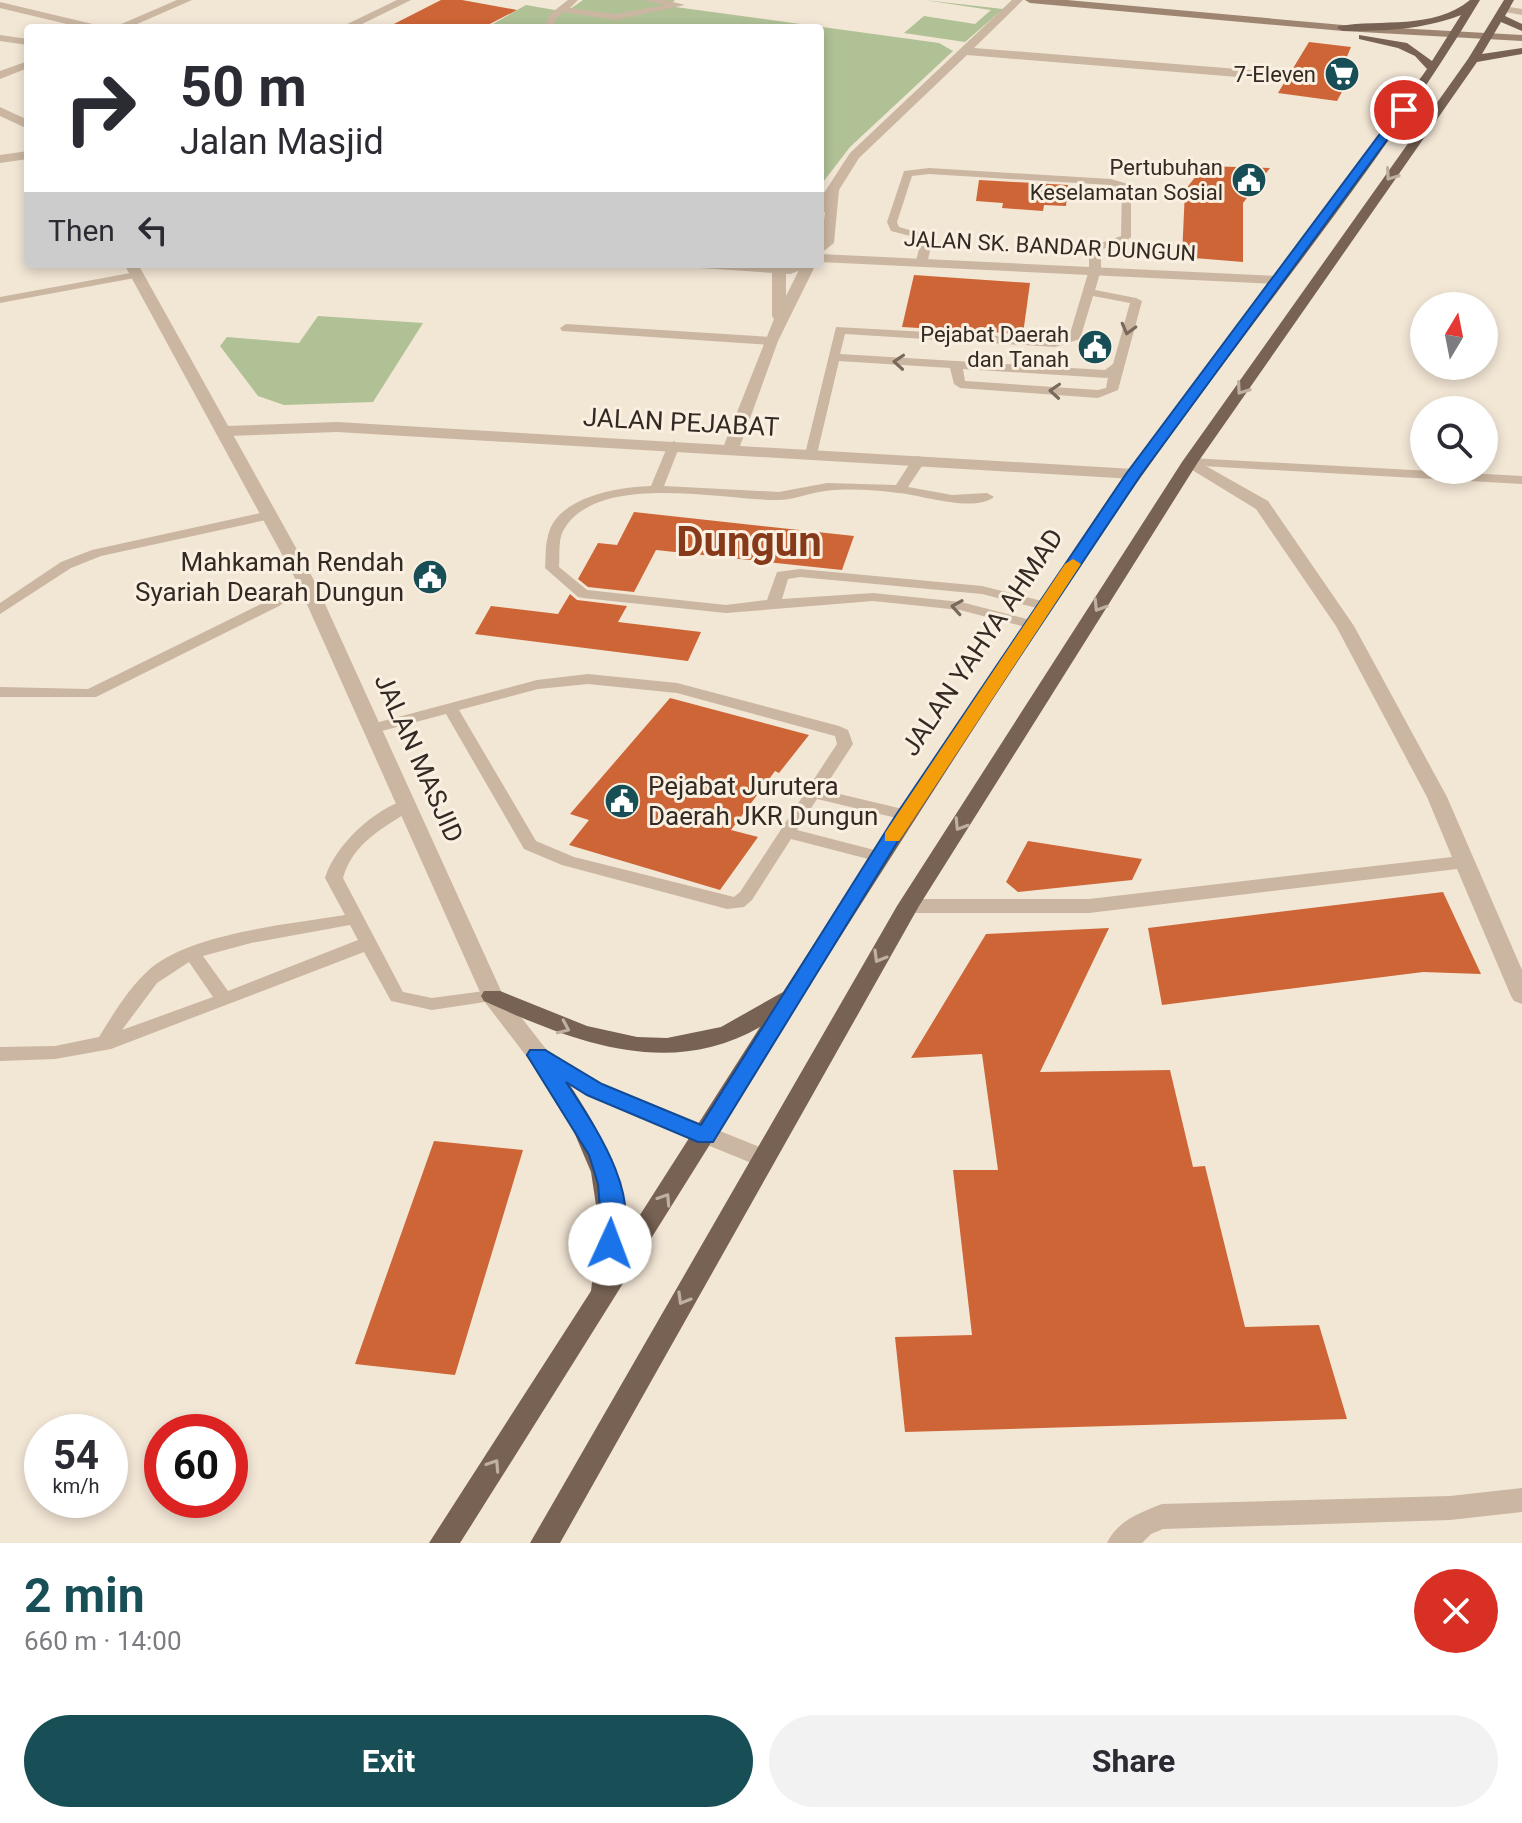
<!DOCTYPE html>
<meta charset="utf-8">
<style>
:root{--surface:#fff;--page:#f2f2f3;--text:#2b2b33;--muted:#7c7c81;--accent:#184f57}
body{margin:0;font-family:Roboto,sans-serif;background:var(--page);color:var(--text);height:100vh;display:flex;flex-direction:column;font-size:30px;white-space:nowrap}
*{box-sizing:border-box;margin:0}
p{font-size:26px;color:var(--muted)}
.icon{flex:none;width:44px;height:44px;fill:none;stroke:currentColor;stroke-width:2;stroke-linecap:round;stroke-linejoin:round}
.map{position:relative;height:1543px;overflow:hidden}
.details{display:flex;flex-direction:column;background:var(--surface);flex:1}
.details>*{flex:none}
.hud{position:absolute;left:24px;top:24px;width:800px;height:244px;border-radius:8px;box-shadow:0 4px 12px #0003;background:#fff;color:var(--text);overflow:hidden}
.needle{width:52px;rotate:10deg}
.fabs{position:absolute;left:1410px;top:292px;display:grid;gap:16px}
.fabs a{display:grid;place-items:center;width:88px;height:88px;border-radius:50%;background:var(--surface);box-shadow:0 4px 12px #0003;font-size:40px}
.speed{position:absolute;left:24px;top:1414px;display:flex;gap:16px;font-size:40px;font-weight:700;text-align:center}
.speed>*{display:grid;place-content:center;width:104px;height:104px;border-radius:50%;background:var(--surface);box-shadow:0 4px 12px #0003;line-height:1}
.speed small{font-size:20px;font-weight:400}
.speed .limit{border:12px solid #d22;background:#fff;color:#111}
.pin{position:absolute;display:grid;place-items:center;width:68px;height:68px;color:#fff;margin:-34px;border:4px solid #fff;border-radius:50%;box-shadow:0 2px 8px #0007}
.me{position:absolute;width:88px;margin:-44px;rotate:2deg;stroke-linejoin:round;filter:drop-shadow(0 0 6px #0008)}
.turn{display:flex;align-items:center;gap:28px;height:168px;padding:0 24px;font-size:36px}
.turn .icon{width:104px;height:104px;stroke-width:2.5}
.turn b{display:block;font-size:56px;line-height:68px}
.then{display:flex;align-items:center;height:76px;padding:0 24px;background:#0003;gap:16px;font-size:30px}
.round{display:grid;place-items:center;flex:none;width:84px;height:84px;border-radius:42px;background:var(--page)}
.summary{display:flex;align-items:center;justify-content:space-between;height:136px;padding:0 24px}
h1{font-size:48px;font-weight:700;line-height:60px;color:var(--accent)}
.button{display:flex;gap:16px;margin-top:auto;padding:16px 24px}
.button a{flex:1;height:92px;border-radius:48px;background:var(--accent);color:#fff;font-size:32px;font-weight:700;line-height:92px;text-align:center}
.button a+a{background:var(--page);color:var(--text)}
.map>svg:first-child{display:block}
.green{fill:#afc195}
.building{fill:#cd6537}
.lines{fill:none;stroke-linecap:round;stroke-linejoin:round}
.service{fill:#cab6a1;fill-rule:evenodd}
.minor{fill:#cab6a1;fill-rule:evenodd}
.tertiary{fill:#cab6a1;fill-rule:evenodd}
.secondary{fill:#9e8572;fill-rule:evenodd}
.primary{fill:#776254;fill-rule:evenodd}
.oneway{stroke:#bfb0a2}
.oneway2{stroke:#78695c}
.route{fill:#1a73e8;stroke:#114b97;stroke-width:2}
.slow{fill:#f59e0b}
.labels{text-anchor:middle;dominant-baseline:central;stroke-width:6;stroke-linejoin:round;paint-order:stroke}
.far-poi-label{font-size:22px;fill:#342a24;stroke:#faf0e1;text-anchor:end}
.far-street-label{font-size:22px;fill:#342a24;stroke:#faf0e1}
.street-label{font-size:26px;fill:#342a24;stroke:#faf0e1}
.poi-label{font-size:26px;fill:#342a24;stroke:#faf0e1;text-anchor:end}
.town-label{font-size:42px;font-weight:bold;fill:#873a19;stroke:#faf0e1}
</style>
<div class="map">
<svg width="1522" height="1543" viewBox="0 0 1522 1543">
<rect width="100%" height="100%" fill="#f2e6d5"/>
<path class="green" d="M583,0H675L668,6L939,43L953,51L850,147L820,186V28H486L526,5L566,12Z
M924,0L1003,9L965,42L904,33L924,16L975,24L991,10Z
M318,316L423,323L373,402L284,405L258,396L220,346L227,337L299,343Z"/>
<path class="building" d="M441,0H462L517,10L482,28H386Z
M1309,42L1351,47L1343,66L1355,68L1337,101L1278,93Z
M1204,166L1270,168L1243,203V262L1182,257L1185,190Z
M979,180L1068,185L1066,206L1044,205L1043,211L1002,208L1003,203L976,201Z
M914,275L1030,283L1023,334L902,327Z
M634,512L854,536L842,570L656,550L634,592L588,587L578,579L598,543L617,545Z
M570,594L577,600L627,606L618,622L701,632L688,661L475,634L491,606L558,614Z
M670,698L809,735L779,773L775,771L731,830L758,837L720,890L569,845L589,820L570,814Z
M1028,841L1142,859L1132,880L1018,892L1006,882Z
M1443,892L1481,974L1423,972L1162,1005L1148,928Z
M1109,928L1040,1072L1170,1070L1193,1167L1205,1166L1245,1327L1319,1325L1347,1419L905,1432L895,1337L972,1335L953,1170H998L982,1054L911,1058L986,934Z
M434,1141L523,1150L455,1375L355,1364Z"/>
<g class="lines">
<path class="service" d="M568,0H578L570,8L615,14L665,5L643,0H665L685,5L615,20L564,12L557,17L552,28H544L550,14Z
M0,35L28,39V45L0,41Z
M929,168L1111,179L1131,185V237L1121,245L1101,249V270L1095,290L1136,298L1142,301L1118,390L1098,398L960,388L954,384L950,368L839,361L817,454L816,457H806L805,454L836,327L1055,339L1069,337L1089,270V247L1121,236L1122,189L1110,185L929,174L912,176L897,222L899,227L933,237L928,260L918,262L916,260L922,239L891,231L887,222L904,171ZM1093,296L1130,303L1113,364L1105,370L840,354L845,334L1055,347L1080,339ZM963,369L1107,378L1108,377L1106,388L1098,390L965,381Z
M136,272L140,273V277L0,303V297Z
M566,324L771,337L777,341L771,345L562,331L560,328Z
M674,441L680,445L664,486L779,492L827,483L896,485L914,457L919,456L926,460L908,487L952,495L987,493L994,497C973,513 923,495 898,493C875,490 849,488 825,491C809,493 793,500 777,500C721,500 596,471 563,531C558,540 560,556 559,567L587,590L726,605L767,600L777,572L800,569L982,586L1050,603L1052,606L1045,610L982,594L800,577L788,579L782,599L873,593L961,602L1038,622L1040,625L1033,629L960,610L873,601L726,613L583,598L578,597L545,568C546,558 545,546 548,536C556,497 618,487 651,486L668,445Z
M1190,458L1522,476V484L1185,465V459Z
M270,511L277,515L275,518L101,556L71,568L0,614V603L61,562L92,550Z
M306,578L313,582L311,585L279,606L96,697H0V687L88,689L269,600Z
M588,674L677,683L839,726L848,730L853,744L823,790L911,811L913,815L905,820L817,799L797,830L886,853L888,857L886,861L880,862L791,839L752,900L744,907L727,909L562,865L524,849L446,714L374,733L366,728L368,725L537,680ZM588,684L677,693L835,736L837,744L740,892L734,897L574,857L536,841L459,710L538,689Z
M408,799L416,804L414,808C385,827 353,842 343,878L403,992L432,998L492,990L498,992L501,996L498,1000L432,1010L391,1001L364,952L111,1049L55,1059L0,1061V1047L55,1046L99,1037C114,1013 129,987 151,968C193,933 290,924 345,915L325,878C335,845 375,808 408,799ZM350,925L358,940L228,991L203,956L251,943ZM189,962L213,997L122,1030L157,983Z"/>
<path class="minor" d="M177,0H192L128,28H112Z
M1012,0H1023L974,48L1276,72L1282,76L1276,80L967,55L859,158L839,190L834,243L820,254L825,212L820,213V199L850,153Z
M0,2L101,26L103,28H83L0,8Z
M1503,6L1522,9V15L1499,11L1498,9Z
M28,61V68L0,79V71Z
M0,107L28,120V129L0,116Z
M802,264L815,266L778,341L740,446L1134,469L1142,474L1134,479L337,432L226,436L218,431L226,426L337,422L724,445L774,319L772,316V270L779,266L786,270V296Z
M1190,457L1268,501L1354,626L1447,797L1522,970V1004L1514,1001L1511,996L1457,869L1089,913H908L897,906L908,899H1089L1452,857L1427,797L1336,626L1256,509L1184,465L1182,462Z
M1522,1488V1512L1450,1520L1163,1529L1151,1534L1142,1543H1107C1118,1520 1140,1513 1162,1504L1450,1496Z"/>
<path class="tertiary" d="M397,0H411L354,28H339Z
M28,151V159L0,163V155Z
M820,254L1278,276L1285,280L1278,284L820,262Z
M124,264H138L315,582L502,993L546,1049L603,1084L772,1152L775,1158L772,1164L763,1167L754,1164L587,1096L530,1061L484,1001L297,582Z
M693,264H817L790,274L700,268Z"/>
<path class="secondary" d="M1025,0H1067L1343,25L1522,35V41L1343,31L1030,3Z"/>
<path class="primary" d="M1470,0H1480C1369,186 1225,350 1104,531C881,863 674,1205 460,1543H429L591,1291L599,1225L591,1172L574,1132L526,1055L530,1049H546C584,1107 630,1167 624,1240L760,1027C668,1080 572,1041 484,1001L481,996L484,991H500L587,1026L637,1037L667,1038L721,1027L783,992L946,740L1126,473L1348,180L1427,69L1415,56L1398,48L1359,39V35L1407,43L1432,61L1461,15C1422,30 1384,31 1343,31L1337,28L1339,26C1382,19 1433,30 1470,0Z
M1504,0H1514L1505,16L1522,24V31L1501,22L1482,54L1522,48V54L1477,62L1198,462L919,906L560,1543H530L897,906L1182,462L1468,59Z"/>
</g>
<defs><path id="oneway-chevron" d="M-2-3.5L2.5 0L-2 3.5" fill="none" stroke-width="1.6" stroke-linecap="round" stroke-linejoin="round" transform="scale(2)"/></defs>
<g class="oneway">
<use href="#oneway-chevron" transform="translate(1391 175) rotate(125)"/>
<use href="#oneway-chevron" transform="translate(1242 389) rotate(125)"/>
<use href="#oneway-chevron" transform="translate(1099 606) rotate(122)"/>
<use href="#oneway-chevron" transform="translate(960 825) rotate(122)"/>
<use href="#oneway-chevron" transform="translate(879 957) rotate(120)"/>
<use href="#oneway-chevron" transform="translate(564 1028) rotate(24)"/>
<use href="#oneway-chevron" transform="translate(665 1199) rotate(-57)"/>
<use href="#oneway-chevron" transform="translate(683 1299) rotate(120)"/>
<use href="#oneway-chevron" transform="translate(494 1465) rotate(-57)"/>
</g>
<g class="oneway2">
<use href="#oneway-chevron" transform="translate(1128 329) rotate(105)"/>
<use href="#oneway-chevron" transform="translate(899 362) rotate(-176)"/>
<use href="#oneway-chevron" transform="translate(1055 391) rotate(-176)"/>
<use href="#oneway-chevron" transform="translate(957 607) rotate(-171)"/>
</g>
<path class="route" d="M1400,107L1409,110L1140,476L914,815L713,1142H698L587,1095L566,1082C593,1124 646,1198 618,1251H601L598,1244L601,1220L598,1184L589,1155L527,1055L530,1050H545L602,1084L701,1125L896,815L1126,474Z"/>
<path class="slow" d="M1073,559L1081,564L899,841H885V833L1065,564Z"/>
<defs>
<symbol id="supermarket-disc" viewBox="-11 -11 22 22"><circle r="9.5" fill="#184f57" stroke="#faf0e1"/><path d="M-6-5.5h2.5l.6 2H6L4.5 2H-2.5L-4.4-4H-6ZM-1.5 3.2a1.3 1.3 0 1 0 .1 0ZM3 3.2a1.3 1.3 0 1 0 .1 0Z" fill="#fff"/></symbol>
<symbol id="civic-disc" viewBox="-11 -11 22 22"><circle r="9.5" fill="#184f57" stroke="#faf0e1"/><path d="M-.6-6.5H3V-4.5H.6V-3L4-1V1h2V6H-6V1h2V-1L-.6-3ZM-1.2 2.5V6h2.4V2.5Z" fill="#fff"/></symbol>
</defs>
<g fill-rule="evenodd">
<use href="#supermarket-disc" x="1322" y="54" width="40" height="40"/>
<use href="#civic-disc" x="1229" y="160" width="40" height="40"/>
<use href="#civic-disc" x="1075" y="327" width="40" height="40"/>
<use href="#civic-disc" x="410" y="557" width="40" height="40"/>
<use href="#civic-disc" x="602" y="781" width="40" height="40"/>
</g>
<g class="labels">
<g class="far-poi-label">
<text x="1316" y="74">7-Eleven</text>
<text x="1223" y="167">Pertubuhan<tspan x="1223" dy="25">Keselamatan Sosial</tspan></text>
<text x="1069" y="334">Pejabat Daerah<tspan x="1069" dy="25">dan Tanah</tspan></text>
</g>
<g class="far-street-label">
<text transform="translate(1050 246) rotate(3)">JALAN SK. BANDAR DUNGUN</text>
</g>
<g class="street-label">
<text transform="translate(681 422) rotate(3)">JALAN PEJABAT</text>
<text transform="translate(982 642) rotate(-56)">JALAN YAHYA AHMAD</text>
<text transform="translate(419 758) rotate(66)">JALAN MASJID</text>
</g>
<g class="poi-label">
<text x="404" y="562">Mahkamah Rendah<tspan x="404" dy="30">Syariah Dearah Dungun</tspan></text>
<text x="648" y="786" text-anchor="start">Pejabat Jurutera<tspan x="648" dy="30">Daerah JKR Dungun</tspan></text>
</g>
<g class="town-label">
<text x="749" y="541">Dungun</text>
</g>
</g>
</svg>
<div class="fabs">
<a><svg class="needle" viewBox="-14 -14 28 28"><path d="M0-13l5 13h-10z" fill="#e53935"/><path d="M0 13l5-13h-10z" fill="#7c7c81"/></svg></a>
<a><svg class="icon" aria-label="search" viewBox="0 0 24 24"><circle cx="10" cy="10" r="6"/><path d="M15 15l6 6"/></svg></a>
</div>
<div class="speed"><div>54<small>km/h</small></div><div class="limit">60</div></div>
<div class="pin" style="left:1404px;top:110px;background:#d93025"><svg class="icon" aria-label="arrive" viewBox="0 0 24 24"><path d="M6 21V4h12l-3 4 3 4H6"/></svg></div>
<svg class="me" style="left:610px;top:1244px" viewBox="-20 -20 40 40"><circle r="19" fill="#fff"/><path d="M0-13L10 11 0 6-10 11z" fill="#1a73e8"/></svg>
<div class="hud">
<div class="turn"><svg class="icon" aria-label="right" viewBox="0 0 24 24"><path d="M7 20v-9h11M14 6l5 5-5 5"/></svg><div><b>50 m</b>Jalan Masjid</div></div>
<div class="then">Then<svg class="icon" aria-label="left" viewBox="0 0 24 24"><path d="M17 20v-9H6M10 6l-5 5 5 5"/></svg></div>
</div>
</div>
<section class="details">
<div class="summary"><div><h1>2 min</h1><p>660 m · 14:00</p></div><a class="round" style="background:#d93025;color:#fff"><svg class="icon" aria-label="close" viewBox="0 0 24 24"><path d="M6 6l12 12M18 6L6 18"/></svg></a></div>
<div class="button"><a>Exit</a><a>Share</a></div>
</section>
